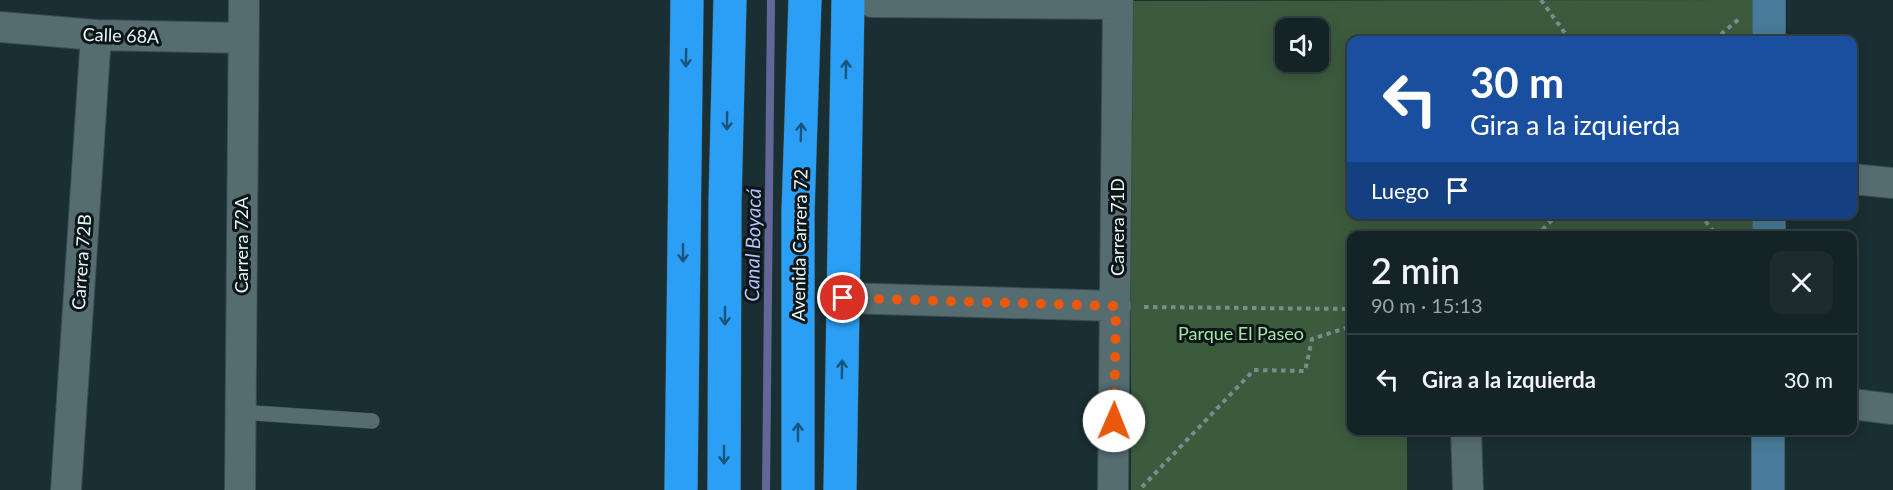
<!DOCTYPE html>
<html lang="es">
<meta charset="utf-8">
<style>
:root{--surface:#142326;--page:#1d2b2e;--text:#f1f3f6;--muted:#9da4a7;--line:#334043}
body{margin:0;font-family:Lato,sans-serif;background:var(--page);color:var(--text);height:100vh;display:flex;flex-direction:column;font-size:22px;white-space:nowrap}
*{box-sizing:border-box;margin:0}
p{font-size:20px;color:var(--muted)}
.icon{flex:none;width:33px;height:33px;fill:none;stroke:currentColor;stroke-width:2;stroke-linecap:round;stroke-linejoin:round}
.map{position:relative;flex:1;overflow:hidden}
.panel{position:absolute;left:1347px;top:231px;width:510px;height:204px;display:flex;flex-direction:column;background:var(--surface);border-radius:12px;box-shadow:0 3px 15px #0003,0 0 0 2px var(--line)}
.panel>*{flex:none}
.top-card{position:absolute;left:1347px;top:36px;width:510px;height:183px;border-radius:12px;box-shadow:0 3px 15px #0003,0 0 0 2px var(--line);background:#1a4fa0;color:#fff;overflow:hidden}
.tools{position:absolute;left:1275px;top:18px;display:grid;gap:12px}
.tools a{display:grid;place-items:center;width:54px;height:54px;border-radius:12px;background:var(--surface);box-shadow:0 3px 15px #0003,0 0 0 2px var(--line);font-size:30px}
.pin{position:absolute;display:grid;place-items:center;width:51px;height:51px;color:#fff;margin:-26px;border:3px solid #fff;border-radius:50%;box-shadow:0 2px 6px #0007}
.me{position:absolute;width:66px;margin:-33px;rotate:1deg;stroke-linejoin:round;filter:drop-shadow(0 0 4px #0008)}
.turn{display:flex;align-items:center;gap:21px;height:126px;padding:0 24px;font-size:27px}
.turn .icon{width:78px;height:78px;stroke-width:2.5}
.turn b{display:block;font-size:42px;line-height:51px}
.then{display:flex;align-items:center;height:57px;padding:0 24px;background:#0003;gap:12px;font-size:22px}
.round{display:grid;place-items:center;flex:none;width:63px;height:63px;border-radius:12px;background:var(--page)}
.head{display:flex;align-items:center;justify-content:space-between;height:102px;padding:0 24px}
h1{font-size:36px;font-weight:600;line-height:45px}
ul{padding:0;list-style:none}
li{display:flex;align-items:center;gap:18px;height:90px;padding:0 24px;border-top:2px solid var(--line)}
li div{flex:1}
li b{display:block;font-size:22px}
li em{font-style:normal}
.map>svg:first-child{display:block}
.green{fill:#3c5b3d;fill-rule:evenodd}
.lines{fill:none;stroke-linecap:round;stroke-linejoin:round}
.stream{stroke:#636798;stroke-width:8}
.lane-casing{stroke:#3a4d50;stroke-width:16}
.street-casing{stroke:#3a4d50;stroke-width:32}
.secondary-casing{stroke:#3a4d50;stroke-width:34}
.highway-casing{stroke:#3a4d50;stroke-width:34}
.path{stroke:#7a8c8f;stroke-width:4;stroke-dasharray:4.5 4.5;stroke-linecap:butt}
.lane{stroke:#556c71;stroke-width:15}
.street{stroke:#556c71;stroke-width:30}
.secondary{stroke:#487b99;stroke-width:33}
.highway{stroke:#2a9ff5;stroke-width:33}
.oneway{stroke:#1a537b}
.route{stroke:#ea580c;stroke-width:10;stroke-dasharray:0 18}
.labels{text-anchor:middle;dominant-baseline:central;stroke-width:6;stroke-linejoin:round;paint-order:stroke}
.street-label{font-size:18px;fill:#eaf7f9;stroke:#0c1517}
.park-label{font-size:18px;fill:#a5e4a5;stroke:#0c1517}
.water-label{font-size:20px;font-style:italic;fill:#b9bffc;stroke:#0c1517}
</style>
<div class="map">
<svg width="1893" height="490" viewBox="0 0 1893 490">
<rect width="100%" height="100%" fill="#1a2f33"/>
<path class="green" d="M1758,0V40H1352V214L1758,215V235L1352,236V430L1407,431V490H1131V1ZM1286,28H1318V62H1286Z"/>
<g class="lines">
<path class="stream" d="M766,490L771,0"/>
<defs>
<path id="lane" d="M240,412L372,421"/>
<path id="street" d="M872,2L1118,4
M0,27L96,35L243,38
M1852,179L1893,183
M843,298L1116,306
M1852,404L1893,409
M1466,430L1468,490
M66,490L96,35
M240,490L244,0
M1113,490L1118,0"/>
<path id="secondary" d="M1769,40V0
M1769,214V236
M1768,490V430"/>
<path id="highway" d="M681,490L687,0
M724,490L725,203L730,0
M798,490V212L805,0
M840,490L848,0"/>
</defs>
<use href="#lane" class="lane-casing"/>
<use href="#street" class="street-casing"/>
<use href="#secondary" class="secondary-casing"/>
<use href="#highway" class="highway-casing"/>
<path class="path" d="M1541,0L1570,40
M1714,40L1739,19
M1700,214L1717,236
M1536,236L1558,214
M1144,307L1352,309
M1142,487L1254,370L1305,371L1312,339L1352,326"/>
<use href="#lane" class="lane"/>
<use href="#street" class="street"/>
<use href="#secondary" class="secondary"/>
<use href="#highway" class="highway"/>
</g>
<defs><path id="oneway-shaft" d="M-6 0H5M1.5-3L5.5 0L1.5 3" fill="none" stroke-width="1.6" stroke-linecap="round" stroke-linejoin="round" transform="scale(1.5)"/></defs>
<g class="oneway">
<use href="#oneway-shaft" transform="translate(686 58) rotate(91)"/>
<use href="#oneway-shaft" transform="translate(846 69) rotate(-89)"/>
<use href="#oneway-shaft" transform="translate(727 121) rotate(91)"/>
<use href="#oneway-shaft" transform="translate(801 132) rotate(-88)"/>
<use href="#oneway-shaft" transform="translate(683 253) rotate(90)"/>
<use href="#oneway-shaft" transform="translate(725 316) rotate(90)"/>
<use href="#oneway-shaft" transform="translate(842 369) rotate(-89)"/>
<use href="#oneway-shaft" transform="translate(798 432) rotate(-90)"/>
<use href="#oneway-shaft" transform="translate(724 455) rotate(90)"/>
</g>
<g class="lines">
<path class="route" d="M843,298L1116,306L1114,421"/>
</g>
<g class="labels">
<g class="street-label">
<text transform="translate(121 35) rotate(2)">Calle 68A</text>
<text transform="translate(1117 227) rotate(-90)">Carrera 71D</text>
<text transform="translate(241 245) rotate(-90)">Carrera 72A</text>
<text transform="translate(799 245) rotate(-89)">Avenida Carrera 72</text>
<text transform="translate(81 262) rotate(-86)">Carrera 72B</text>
</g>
<g class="park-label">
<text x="1241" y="333">Parque El Paseo</text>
</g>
<g class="water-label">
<text transform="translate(752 245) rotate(-89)">Canal Boyacá</text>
</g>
</g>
</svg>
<div class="tools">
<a><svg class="icon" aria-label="sound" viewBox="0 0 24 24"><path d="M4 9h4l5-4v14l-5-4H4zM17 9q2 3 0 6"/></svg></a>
</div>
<div class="pin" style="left:843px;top:298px;background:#d93025"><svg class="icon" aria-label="arrive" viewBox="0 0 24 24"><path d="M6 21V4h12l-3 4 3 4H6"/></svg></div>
<svg class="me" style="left:1114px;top:421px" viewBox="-20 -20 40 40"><circle r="19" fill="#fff"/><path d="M0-13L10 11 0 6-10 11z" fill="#ea580c"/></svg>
<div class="top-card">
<div class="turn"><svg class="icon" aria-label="left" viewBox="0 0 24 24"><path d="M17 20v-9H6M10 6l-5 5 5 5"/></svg><div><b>30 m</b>Gira a la izquierda</div></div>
<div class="then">Luego<svg class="icon" aria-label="arrive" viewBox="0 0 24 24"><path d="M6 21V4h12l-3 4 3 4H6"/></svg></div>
</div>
<section class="panel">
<div class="head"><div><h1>2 min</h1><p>90 m · 15:13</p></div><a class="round"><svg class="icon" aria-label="close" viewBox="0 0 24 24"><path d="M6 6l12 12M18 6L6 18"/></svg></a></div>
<ul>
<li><svg class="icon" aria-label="left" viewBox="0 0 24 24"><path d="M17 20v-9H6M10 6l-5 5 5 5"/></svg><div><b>Gira a la izquierda</b></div><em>30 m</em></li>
</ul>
</section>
</div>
